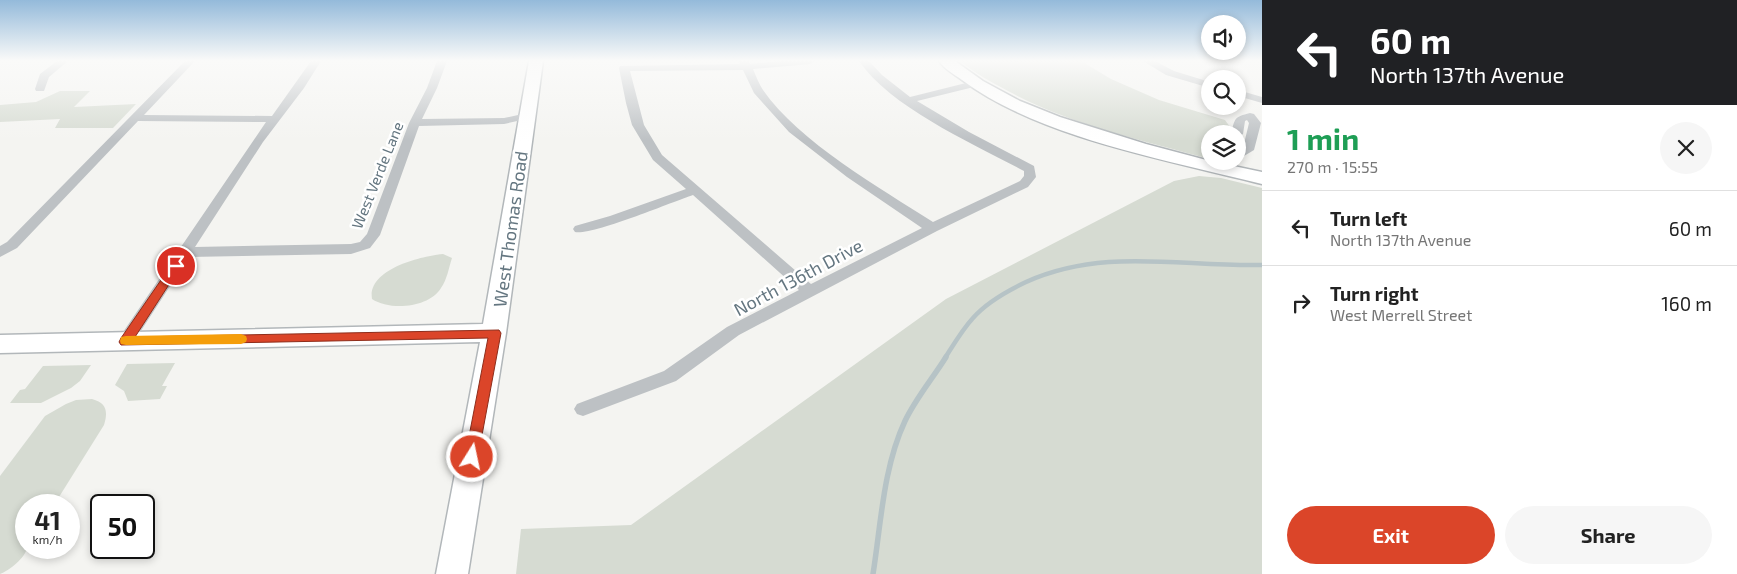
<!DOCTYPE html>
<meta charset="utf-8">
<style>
:root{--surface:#fff;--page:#f6f6f6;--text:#222;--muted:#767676;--line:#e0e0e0;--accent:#db4529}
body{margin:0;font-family:"Exo 2",sans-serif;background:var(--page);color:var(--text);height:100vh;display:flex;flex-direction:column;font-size:19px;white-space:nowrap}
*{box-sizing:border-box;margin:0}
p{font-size:16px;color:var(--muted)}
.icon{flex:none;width:28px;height:28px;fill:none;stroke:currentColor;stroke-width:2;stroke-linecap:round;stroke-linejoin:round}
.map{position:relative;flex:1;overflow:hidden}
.panel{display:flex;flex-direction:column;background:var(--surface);width:475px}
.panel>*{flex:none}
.guide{background:#202124;color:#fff;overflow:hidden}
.controls{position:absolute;left:1201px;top:15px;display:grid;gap:10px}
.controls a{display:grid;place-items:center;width:45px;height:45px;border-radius:50%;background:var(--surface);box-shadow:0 2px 8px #0003;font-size:25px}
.speed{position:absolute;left:15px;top:494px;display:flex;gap:10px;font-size:25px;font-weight:700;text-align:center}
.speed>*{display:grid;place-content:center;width:65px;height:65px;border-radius:50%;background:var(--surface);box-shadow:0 2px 8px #0003;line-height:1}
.speed small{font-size:12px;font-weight:400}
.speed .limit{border:2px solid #111;border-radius:8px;background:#fff;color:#111}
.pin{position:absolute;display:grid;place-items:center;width:42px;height:42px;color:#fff;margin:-21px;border:2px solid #fff;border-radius:50%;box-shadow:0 1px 5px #0007}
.me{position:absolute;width:55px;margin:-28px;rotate:10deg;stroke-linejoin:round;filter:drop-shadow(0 0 4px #0008)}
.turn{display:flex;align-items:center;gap:18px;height:105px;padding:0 25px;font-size:22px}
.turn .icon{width:65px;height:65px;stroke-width:2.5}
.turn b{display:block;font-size:35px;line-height:42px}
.round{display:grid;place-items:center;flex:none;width:52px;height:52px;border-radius:26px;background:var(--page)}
.summary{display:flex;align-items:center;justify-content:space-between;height:85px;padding:0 25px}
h1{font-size:30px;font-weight:700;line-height:38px;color:#1e9e55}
.action{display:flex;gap:10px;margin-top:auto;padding:10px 25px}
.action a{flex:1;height:58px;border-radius:30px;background:var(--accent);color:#fff;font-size:20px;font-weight:700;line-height:58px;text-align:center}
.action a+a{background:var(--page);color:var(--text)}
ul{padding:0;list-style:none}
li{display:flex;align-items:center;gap:15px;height:75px;padding:0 25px;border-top:1px solid var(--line)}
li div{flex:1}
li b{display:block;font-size:19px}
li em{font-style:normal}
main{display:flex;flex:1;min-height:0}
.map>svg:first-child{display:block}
.green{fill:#d6dbd2}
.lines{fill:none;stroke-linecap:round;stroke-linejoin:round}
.stream-far1{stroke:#b6c3c6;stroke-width:4.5}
.stream{stroke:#b6c3c6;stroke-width:5.5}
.secondary-casing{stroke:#b2b7ba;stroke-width:3}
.street{fill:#bdc1c4;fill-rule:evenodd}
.secondary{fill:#fff;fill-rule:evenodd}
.route{fill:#db4529;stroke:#8e2d1b}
.slow{fill:#f59e0b}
.labels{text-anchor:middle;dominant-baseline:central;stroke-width:5;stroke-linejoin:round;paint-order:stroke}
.far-street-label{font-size:15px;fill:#647680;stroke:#fff}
.street-label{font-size:18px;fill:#647680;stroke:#fff}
</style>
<main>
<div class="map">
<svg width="1262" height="574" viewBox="0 0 1262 574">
<rect width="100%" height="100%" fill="#f4f4f1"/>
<path class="green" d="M960,61H1081L1111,79L1159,100L1225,120L1230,127L1228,134H1210V159C1141,140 1072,125 1008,91C991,82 975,73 960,61Z
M60,91H90L74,107L136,104L113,128H55L60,119L0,122V105L36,102Z
M1199,176L1221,178L1262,188V574H516L521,529L631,525L946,299L1174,181Z
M443,254L452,258C449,267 447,280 441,288C429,308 390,311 372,299C367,269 422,256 443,254Z
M175,363L162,386H167L160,399L128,401L124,391L115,385L127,364Z
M91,365L80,381L71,388L41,403H10L20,390L25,389L43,366Z
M92,399C107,403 108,412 104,425L54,505H26C26,518 29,536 27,548C25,558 10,570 0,574V476L45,416L66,404L76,400Z"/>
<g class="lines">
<path class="stream-far1" d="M945,358C954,344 962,330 973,318C987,302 1007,291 1026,282C1104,247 1180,267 1262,265"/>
<path class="stream" d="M873,574C881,524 883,468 905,421C916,398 933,378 946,357"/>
<defs>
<path id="secondary" d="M529,61H543L506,333L468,574H436L480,342L0,353V335L483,324Z
M939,61H955L983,81L1020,101L1060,117L1146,144L1210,161L1262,172V184C1168,160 1040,138 962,80C954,74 944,69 939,61Z"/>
</defs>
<use href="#secondary" class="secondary-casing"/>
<path class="street" d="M57,61H68L49,77L44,91H36L35,89L40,74Z
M185,61H195L144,115L272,116L311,61H321L304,88L263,142L195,247L351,244L360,242L367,234L409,123L427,88L437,61H447L437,88L422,119L504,118L527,113L533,116L531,118L504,124L419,126L380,235L370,248L351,254L189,257L131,346L125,348L119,346L117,342L119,338L266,122L138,121L17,248L0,257V246L7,242Z
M739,61H749L750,64L780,61H815L810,64L753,69C756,76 759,84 763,90C799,142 880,188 933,222L1020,181L1024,176V171C974,144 891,108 859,61H869L882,75L910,97L978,80L982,81L983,83L982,85L917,101L969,132L1034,166L1036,177L1028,187L937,231L739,335L676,381L583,416L577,414L574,409L577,404L664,371L727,327L799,290L693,195C672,202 591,236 575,232L573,229L575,226L610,216L686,189L653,160L632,125L626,103L619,68L620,66L740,64ZM743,70L754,93L789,132L847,177L922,228L811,284L662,155L644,125L630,71Z
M1143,61H1155L1174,71L1210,82V88L1166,75Z
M1238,90L1262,97V103L1238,96Z
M1250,113L1254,114L1261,123L1254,150L1244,156H1238V150L1243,148L1249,123L1247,120L1245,121L1243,134L1238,137V134H1231C1235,118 1234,117 1250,113Z"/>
<use href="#secondary" class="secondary"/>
</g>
<linearGradient id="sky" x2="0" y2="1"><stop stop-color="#94bada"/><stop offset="0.43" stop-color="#fafaf9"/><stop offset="1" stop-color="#fafaf9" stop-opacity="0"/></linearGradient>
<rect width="1262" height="141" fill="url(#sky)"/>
<path class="route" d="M176,263L181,266L135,337L499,330L501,333L477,462L472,463L467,462L465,457L488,338L121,345L119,342L121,338L172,264Z"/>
<path class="slow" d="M241,334L246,336L247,339L246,342L241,344L126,345L121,344L120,341L121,337L126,336Z"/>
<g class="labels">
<g class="far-street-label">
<text transform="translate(377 175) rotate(-68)">West Verde Lane</text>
</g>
<g class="street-label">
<text transform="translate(510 229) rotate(-82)">West Thomas Road</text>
<text transform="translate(798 277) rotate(-28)">North 136th Drive</text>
</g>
</g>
</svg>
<div class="controls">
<a><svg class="icon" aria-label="sound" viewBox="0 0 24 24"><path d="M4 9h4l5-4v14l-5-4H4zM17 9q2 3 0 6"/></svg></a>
<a><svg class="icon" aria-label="search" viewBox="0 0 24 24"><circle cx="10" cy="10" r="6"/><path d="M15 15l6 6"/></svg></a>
<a><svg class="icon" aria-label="layers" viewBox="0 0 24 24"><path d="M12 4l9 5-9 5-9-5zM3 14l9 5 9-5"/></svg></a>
</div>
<div class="speed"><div>41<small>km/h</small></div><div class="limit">50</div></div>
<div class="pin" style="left:176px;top:266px;background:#d93025"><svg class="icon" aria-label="arrive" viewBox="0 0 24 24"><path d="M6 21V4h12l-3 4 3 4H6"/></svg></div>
<svg class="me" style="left:472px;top:457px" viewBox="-20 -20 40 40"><circle r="17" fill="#db4529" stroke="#fff" stroke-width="3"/><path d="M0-11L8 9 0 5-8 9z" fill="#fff"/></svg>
</div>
<section class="panel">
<div class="guide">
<div class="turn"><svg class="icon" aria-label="left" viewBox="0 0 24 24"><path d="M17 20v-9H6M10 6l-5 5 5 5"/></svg><div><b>60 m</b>North 137th Avenue</div></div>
</div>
<div class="summary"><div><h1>1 min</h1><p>270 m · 15:55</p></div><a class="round"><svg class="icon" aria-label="close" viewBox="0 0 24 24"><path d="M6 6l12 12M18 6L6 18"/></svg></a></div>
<ul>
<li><svg class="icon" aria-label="left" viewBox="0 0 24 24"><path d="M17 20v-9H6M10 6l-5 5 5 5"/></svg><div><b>Turn left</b><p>North 137th Avenue</p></div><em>60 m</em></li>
<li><svg class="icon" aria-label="right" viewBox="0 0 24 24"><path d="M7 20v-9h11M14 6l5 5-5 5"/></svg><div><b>Turn right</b><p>West Merrell Street</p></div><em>160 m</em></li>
</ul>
<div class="action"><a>Exit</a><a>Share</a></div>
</section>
</main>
